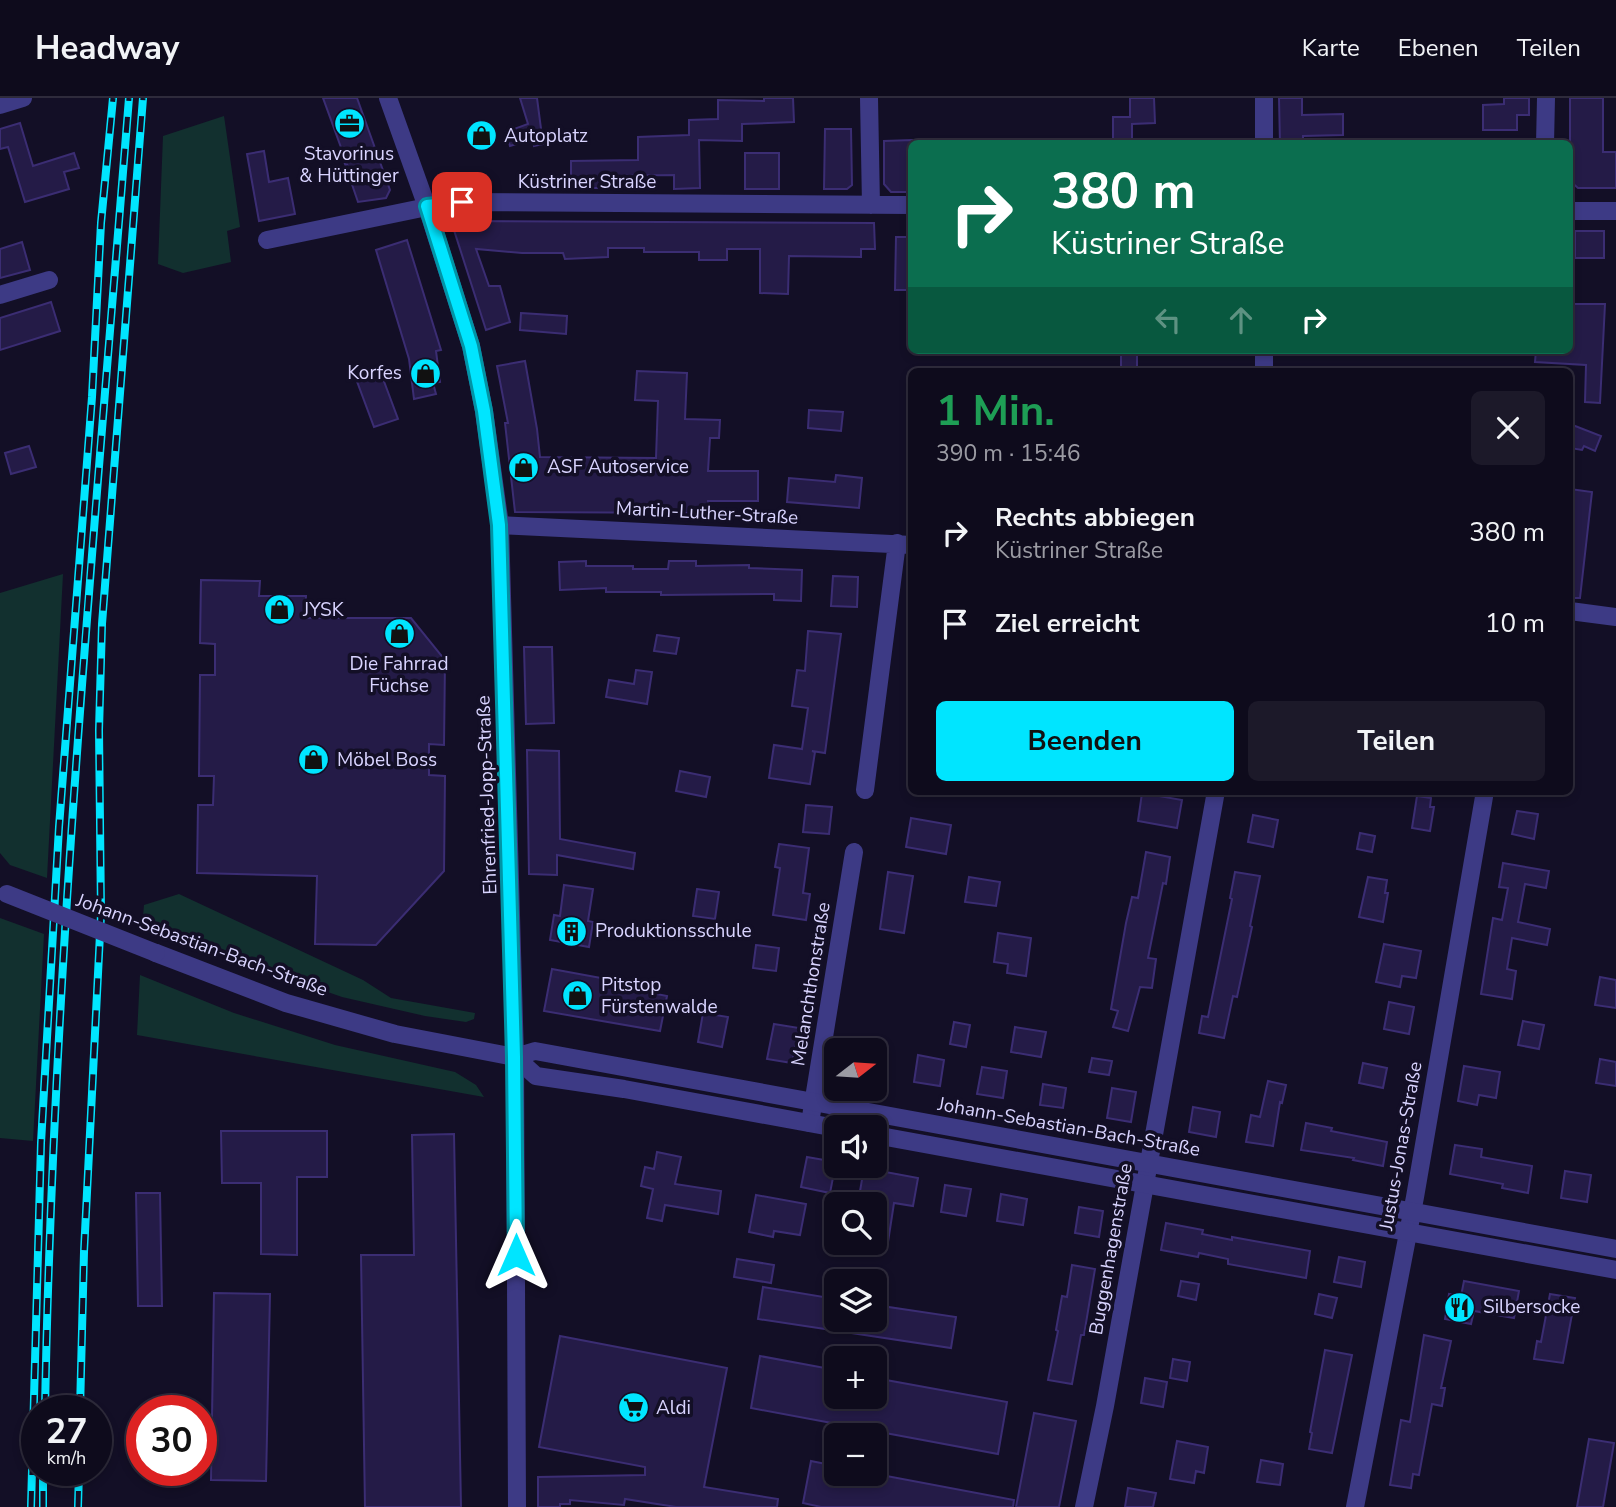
<!DOCTYPE html>
<html lang="de">
<meta charset="utf-8">
<style>
:root{--surface:#0e0b1c;--page:#1c1929;--text:#f1f3f6;--muted:#9b9ba3;--line:#2e2b3b;--accent:#00e5ff}
body{margin:0;font-family:"Nunito Sans",sans-serif;background:var(--page);color:var(--text);height:100vh;display:flex;flex-direction:column;font-size:26px;white-space:nowrap}
*{box-sizing:border-box;margin:0}
p{font-size:23px;color:var(--muted)}
.icon{flex:none;width:38px;height:38px;fill:none;stroke:currentColor;stroke-width:2;stroke-linecap:round;stroke-linejoin:round}
.map{position:relative;flex:1;overflow:hidden}
.drawer{position:absolute;left:908px;top:270px;width:665px;height:427px;display:flex;flex-direction:column;background:var(--surface);border-radius:10px;box-shadow:0 4px 10px #0003,0 0 0 2px var(--line)}
.drawer>*{flex:none}
.top-card{position:absolute;left:908px;top:42px;width:665px;height:214px;border-radius:10px;box-shadow:0 4px 10px #0003,0 0 0 2px var(--line);background:#0b6e4f;color:#fff;overflow:hidden}
.needle{width:46px;rotate:73deg}
.tools{position:absolute;left:824px;top:940px;display:grid;gap:14px}
.tools a{display:grid;place-items:center;width:63px;height:63px;border-radius:10px;background:var(--surface);box-shadow:0 4px 10px #0003,0 0 0 2px var(--line);font-size:35px}
.speed{position:absolute;left:21px;top:1297px;display:flex;gap:14px;font-size:35px;font-weight:700;text-align:center}
.speed>*{display:grid;place-content:center;width:91px;height:91px;border-radius:50%;background:var(--surface);box-shadow:0 4px 10px #0003,0 0 0 2px var(--line);line-height:1}
.speed small{font-size:18px;font-weight:400}
.speed .limit{border:10px solid #d22;background:#fff;color:#111}
.pin{position:absolute;display:grid;place-items:center;width:60px;height:60px;color:#fff;margin:-30px;border-radius:14px;box-shadow:0 4px 10px #0006}
.me{position:absolute;width:77px;margin:-38px;rotate:0deg;stroke-linejoin:round;filter:drop-shadow(0 0 5px #0008)}
.turn{display:flex;align-items:center;gap:24px;height:147px;padding:0 28px;font-size:32px}
.turn .icon{width:91px;height:91px;stroke-width:2.5}
.turn b{display:block;font-size:49px;line-height:60px}
.lanes{display:flex;align-items:center;height:66px;padding:0 28px;background:#0003;justify-content:center;gap:35px;direction:ltr}
.lanes .off{opacity:.35}
.round{display:grid;place-items:center;flex:none;width:74px;height:74px;border-radius:10px;background:var(--page)}
.headline{display:flex;align-items:center;justify-content:space-between;height:119px;padding:0 28px}
h1{font-size:42px;font-weight:700;line-height:52px;color:#1e9e55}
.primary-button{display:flex;gap:14px;margin-top:auto;padding:14px 28px}
.primary-button a{flex:1;height:80px;border-radius:10px;background:var(--accent);color:#111;font-size:28px;font-weight:700;line-height:80px;text-align:center}
.primary-button a+a{background:var(--page);color:var(--text)}
ul{padding:0;list-style:none}
li{display:flex;align-items:center;gap:21px;height:91px;padding:0 28px}
li div{flex:1}
li b{display:block;font-size:26px}
li em{font-style:normal}
header{display:flex;align-items:center;gap:42px;box-sizing:border-box;height:98px;padding:0 35px;background:var(--surface);border-bottom:2px solid var(--line)}
header strong{font-size:33px}
nav{display:flex;gap:38px;margin-inline-start:auto;font-size:24px}
.map>svg:first-child{display:block}
.green{fill:#12302f}
.building{fill:#241b47;stroke:#3b2d73;stroke-width:2}
.lines{fill:none;stroke-linecap:round;stroke-linejoin:round}
.minor{stroke:#3d3a85;stroke-width:18}
.tertiary{stroke:#3d3a85;stroke-width:18}
.rail-casing{stroke:#00e5ff;stroke-width:8}
.rail{stroke:#130f26;stroke-width:5;stroke-dasharray:16;stroke-linecap:butt}
.tertiary-bridge{stroke:#3d3a85;stroke-width:18}
.route-casing{stroke:#0095a6;stroke-width:18}
.route{stroke:#00e5ff;stroke-width:12}
.labels{text-anchor:middle;dominant-baseline:central;stroke-width:7;stroke-linejoin:round;paint-order:stroke}
.poi-label{font-size:19px;fill:#d9d4ff;stroke:#130f26;text-anchor:start}
.street-label{font-size:19px;fill:#d9d4ff;stroke:#130f26}
</style>
<header>
<strong>Headway</strong>
<nav><a>Karte</a><a>Ebenen</a><a>Teilen</a></nav>
</header>
<div class="map">
<svg width="1616" height="1409" viewBox="0 0 1616 1409">
<rect width="100%" height="100%" fill="#130f26"/>
<path class="green" d="M224,18L240,129L227,133L231,164L183,175L158,166L163,38Z
M63,476L47,780L10,767L0,755V495Z
M179,796L363,882L391,900L475,915L474,921L466,924L425,918L342,899L228,859L143,819L144,807Z
M0,820L44,836L33,1043L0,1040Z
M140,877L234,915L335,947L455,974L476,987L484,999L137,937Z"/>
<path class="building" d="M323,0H357L390,92L386,100L358,104L345,66H347Z
M520,0H537L543,46L534,48L533,41L510,48L506,34L528,26Z
M764,0H793L794,24L742,26V43L699,42L700,90L674,91V77L605,78V90H571V63L638,62V39L689,37V22L718,21V2L764,3Z
M1130,0H1154L1155,25L1132,26V46H1113V19H1130Z
M1279,0H1302V17L1343,16V37L1303,38V46H1280Z
M1504,0H1529V17H1517V32H1483V7L1504,6Z
M1570,0H1603V54H1616V90H1578L1570,83Z
M20,25L33,68L74,55L79,70L64,74L69,91L25,104L8,49L0,51V31Z
M825,31H851L852,87L847,91H824Z
M912,42V94H891L884,86V43Z
M264,53L269,84L288,80L295,116L259,123L247,56Z
M745,55H779V91H745Z
M461,123L874,125L875,151H861V159L789,158L788,196L760,195V151H727V162H699V154H644V150H608V159L565,161L563,155H522L476,151L489,188H500L510,224L486,232L453,129Z
M1575,133H1604V160H1575Z
M896,139H910L909,192H895Z
M407,142L441,252L436,253L440,284L433,285L436,296L414,301L409,261L376,152Z
M22,144L30,172L0,180V151Z
M51,204L60,233L0,252V220Z
M1570,206H1605L1600,305L1585,304L1586,267L1535,264L1536,252H1570Z
M521,215L567,218L566,236L520,232Z
M1121,252H1137V273H1121Z
M525,263L537,331L540,359L656,360L658,303L635,302L637,273L687,275L685,321L720,322L719,340H710L708,373H758V403H708V415L515,414L505,325H508L497,268Z
M379,270L398,321L374,329L355,278Z
M809,312L843,314L841,333L808,330Z
M1570,326L1601,338L1595,353L1584,348L1582,352L1570,350Z
M29,348L36,369L11,376L5,355Z
M836,377L862,380L859,410L787,404L789,380L835,384Z
M1570,391L1592,394L1580,500H1570Z
M586,463V468H633V471H668L669,463H696V468L749,467V470L802,472L801,503L774,502V496L661,497V494H606V490L560,492L559,464Z
M833,478L858,479L857,509L831,508Z
M201,482L260,483L259,498H306L305,520H411L445,562L444,647L429,646V677L445,678L444,773L376,847L315,846L317,778L197,775L198,707H213L214,678H199L200,577H215V546L200,545Z
M808,533L841,536L825,655L812,653L815,654L810,686L769,680L774,647L802,651L808,610L792,608L797,572L805,573Z
M657,537L679,540L676,556L654,553Z
M524,549H552L554,625L526,626Z
M636,572L652,574L647,606L606,599L609,582L634,586Z
M527,652L559,653L560,741L635,755L633,771L557,757V777L529,776Z
M680,673L710,679L706,699L676,693Z
M1142,695L1182,702L1177,730L1138,723Z
M1417,698L1431,700L1430,709H1434L1430,733L1412,730Z
M806,707L832,709L829,736L803,734Z
M1517,713L1538,716L1534,741L1512,736Z
M1253,717L1278,722L1273,749L1248,744Z
M911,720L951,727L946,756L906,749Z
M1360,735L1375,738L1372,754L1357,751Z
M779,746L809,750L803,795L810,796L806,822L773,817L780,770L775,769Z
M1146,754L1170,759L1166,786L1163,785L1148,860L1156,861L1152,890L1140,889L1128,933L1113,929L1118,913L1111,911L1126,825L1132,799L1138,800Z
M1503,765L1549,773L1546,790L1525,786L1518,824L1550,831L1547,847L1512,840L1507,871L1516,873L1512,901L1481,896L1493,820L1502,822L1508,790L1499,789Z
M888,774L913,778L904,835L880,831Z
M1235,774L1260,778L1250,828L1252,829L1237,899L1233,898L1224,940L1199,935L1202,918L1208,919L1232,801L1230,800Z
M969,779L1000,784L996,808L965,804Z
M1368,779L1387,782L1385,795H1388L1383,824L1359,819Z
M564,787L593,791L588,823L593,824L589,849L550,842L554,817L560,818Z
M697,791L719,794L715,821L693,818Z
M998,835L1031,840L1026,878L1007,875L1008,866L994,864Z
M1384,846L1421,853L1416,880L1402,878L1400,889L1376,884Z
M756,847L779,850L776,873L753,870Z
M552,871L612,882L611,887L667,898L660,933L544,913Z
M1600,879L1616,882V910L1595,907Z
M1389,904L1414,909L1409,936L1384,931Z
M703,915L728,919L722,949L698,944Z
M1523,923L1544,927L1539,951L1518,947Z
M954,924L970,927L966,949L950,946Z
M774,926L799,930L792,965L767,961Z
M1015,929L1046,934L1041,959L1011,954Z
M918,957L944,962L940,988L914,984Z
M1092,960L1112,963L1109,977L1089,974Z
M1600,961L1616,964V988L1596,985Z
M1363,965L1387,970L1383,990L1359,985Z
M1464,968L1500,974L1496,1000L1479,997L1477,1007L1458,1003Z
M982,969L1007,973L1003,1000L977,996Z
M1268,983L1286,987L1282,1005L1280,1004L1273,1048L1246,1044L1251,1017L1260,1019Z
M1043,986L1066,990L1063,1010L1040,1007Z
M1112,990L1136,994L1131,1024L1107,1020Z
M1193,1009L1220,1014L1216,1039L1189,1034Z
M1306,1025L1332,1030L1331,1033L1387,1044L1383,1068L1353,1062L1354,1060L1301,1052Z
M221,1033H327V1079H297V1157L261,1156V1085H222Z
M454,1036L461,1409H365L361,1157H414L412,1037Z
M1455,1047L1482,1051L1481,1059L1532,1068L1528,1095L1502,1090L1503,1086L1450,1076Z
M657,1054L681,1059L675,1086L721,1093L718,1116L665,1107L662,1123L647,1120L653,1091L641,1088L645,1069L654,1071Z
M807,1059L836,1064L830,1095L801,1089Z
M864,1070L918,1080L913,1108L894,1105L888,1144L875,1142V1102L859,1099Z
M1565,1073L1591,1077L1587,1104L1561,1100Z
M945,1087L971,1091L966,1118L941,1114Z
M136,1095H160L162,1208H138Z
M1001,1096L1027,1101L1023,1127L997,1123Z
M756,1097L806,1106L800,1137L774,1133L773,1139L749,1134Z
M1079,1109L1103,1113L1099,1139L1075,1135Z
M1166,1125L1203,1132L1202,1136L1232,1142V1139L1310,1153L1306,1180L1228,1166V1161L1199,1155L1198,1159L1161,1152Z
M1339,1159L1365,1164L1361,1189L1334,1184Z
M737,1161L774,1167L771,1185L734,1179Z
M1072,1167L1095,1171L1084,1237H1081L1072,1286L1048,1282L1058,1233L1056,1232L1062,1198L1067,1199Z
M1181,1183L1199,1186L1196,1202L1178,1198Z
M1464,1183L1519,1193L1514,1220L1474,1213L1471,1226L1445,1221L1449,1196L1461,1198Z
M763,1189L836,1201V1222H875V1207L956,1219L951,1250L758,1221Z
M214,1195L270,1196L266,1383L211,1382Z
M1319,1196L1337,1200L1332,1220L1315,1216Z
M1550,1196L1575,1200L1563,1265L1534,1261L1537,1243L1541,1244Z
M1424,1237L1451,1243L1441,1290H1445L1442,1308L1432,1306L1419,1377L1413,1376L1411,1390L1390,1387L1401,1322L1410,1324Z
M560,1238L727,1270L704,1389L778,1401L777,1409H676L625,1401L624,1407L570,1402V1406H560V1409H538V1379L645,1377V1369L539,1349Z
M1325,1252L1352,1257L1332,1355L1309,1351L1312,1335L1310,1334Z
M760,1258L836,1272V1298H875V1280L1007,1304L998,1356L751,1310Z
M1173,1261L1190,1264L1187,1283L1170,1280Z
M1145,1280L1167,1284L1163,1309L1141,1305Z
M1034,1315L1076,1323L1059,1409H1016Z
M1589,1341L1614,1345L1603,1409H1577Z
M1177,1343L1208,1349L1204,1375L1196,1373L1194,1385L1170,1381Z
M1261,1362L1283,1366L1280,1387L1257,1384Z
M811,1363L836,1368V1376H876L1014,1402L1013,1409H821L803,1405Z
M1128,1390L1156,1395L1153,1409H1125Z"/>
<g class="lines">
<path class="minor" d="M869,0L871,107
M1264,0V46
M0,7L23,0
M1545,46L1546,0
M1570,113H1616
M267,142L427,109L462,104L912,107
M0,197L49,182
M1264,273V252
M500,427L912,447
M1570,513L1616,519
M865,692L897,445
M515,959L517,1409
M810,1025L854,754
M1084,1409L1105,1308L1216,693
M1355,1409L1415,1099L1485,693"/>
<path class="tertiary" d="M388,0L427,109L471,248L484,313L500,427L515,959
M156,855L286,905L395,936L515,959L535,953L1616,1151
M515,959L536,978L624,991L836,1030
M875,1037L1616,1172"/>
<defs>
<path id="rail" d="M45,1312C53,874 94,437 129,0
M80,1312L84,1154L101,816L99,632L102,526L143,0
M31,1409L41,1045L59,729L92,299L101,125L113,0
M43,1409V1372
M78,1409L79,1372"/>
</defs>
<use href="#rail" class="rail-casing"/>
<use href="#rail" class="rail"/>
<path class="tertiary-bridge" d="M7,796L156,855"/>
</g>
<g class="lines">
<defs>
<path id="route" d="M462,104L427,108L471,248L484,313L499,427L514,959L516,1157"/>
</defs>
<use href="#route" class="route-casing"/>
<use href="#route" class="route"/>
</g>
<defs>
<symbol id="office-disc" viewBox="-11 -11 22 22"><circle r="9.5" fill="#00e5ff" stroke="#130f26"/><path d="M-6-3h4V-5.5h4V-3h4V5H-6ZM-1-4.5V-3h2v-1.5ZM-6 0V1H6V0Z" fill="#111"/></symbol>
<symbol id="shop-disc" viewBox="-11 -11 22 22"><circle r="9.5" fill="#00e5ff" stroke="#130f26"/><path d="M-5-2.5h2.3a2.7 3.5 0 0 1 5.4 0H5L5.5 6h-11ZM-1.5-2.5h3a1.5 2.3 0 0 0-3 0Z" fill="#111"/></symbol>
<symbol id="building-disc" viewBox="-11 -11 22 22"><circle r="9.5" fill="#00e5ff" stroke="#130f26"/><path d="M-4-6H4V6H1V3H-1V6H-4ZM-2.5-4.3h1.7v1.8h-1.7ZM.8-4.3h1.7v1.8H.8ZM-2.5-1h1.7V.8h-1.7ZM.8-1h1.7V.8H.8Z" fill="#111"/></symbol>
<symbol id="restaurant-disc" viewBox="-11 -11 22 22"><circle r="9.5" fill="#00e5ff" stroke="#130f26"/><path d="M-5-6h1v4h1v-4h1v4h1v-4h1v5L-1.5 .5V6h-2V.5L-5-1ZM5-6V6H3V1.5H1.5Q1.5-4 5-6Z" fill="#111"/></symbol>
<symbol id="supermarket-disc" viewBox="-11 -11 22 22"><circle r="9.5" fill="#00e5ff" stroke="#130f26"/><path d="M-6-5.5h2.5l.6 2H6L4.5 2H-2.5L-4.4-4H-6ZM-1.5 3.2a1.3 1.3 0 1 0 .1 0ZM3 3.2a1.3 1.3 0 1 0 .1 0Z" fill="#111"/></symbol>
</defs>
<g fill-rule="evenodd">
<use href="#office-disc" x="332" y="8" width="35" height="35"/>
<use href="#shop-disc" x="464" y="20" width="35" height="35"/>
<use href="#shop-disc" x="408" y="258" width="35" height="35"/>
<use href="#shop-disc" x="506" y="352" width="35" height="35"/>
<use href="#shop-disc" x="262" y="494" width="35" height="35"/>
<use href="#shop-disc" x="382" y="518" width="35" height="35"/>
<use href="#shop-disc" x="296" y="644" width="35" height="35"/>
<use href="#building-disc" x="554" y="816" width="35" height="35"/>
<use href="#shop-disc" x="560" y="880" width="35" height="35"/>
<use href="#restaurant-disc" x="1442" y="1192" width="35" height="35"/>
<use href="#supermarket-disc" x="616" y="1292" width="35" height="35"/>
</g>
<g class="labels">
<g class="poi-label">
<text x="504" y="38">Autoplatz</text>
<text x="349" y="56" text-anchor="middle">Stavorinus<tspan x="349" dy="22">&amp; Hüttinger</tspan></text>
<text x="402" y="275" text-anchor="end">Korfes</text>
<text x="547" y="369">ASF Autoservice</text>
<text x="303" y="512">JYSK</text>
<text x="399" y="566" text-anchor="middle">Die Fahrrad<tspan x="399" dy="22">Füchse</tspan></text>
<text x="337" y="662">Möbel Boss</text>
<text x="595" y="833">Produktionsschule</text>
<text x="601" y="887">Pitstop<tspan x="601" dy="22">Fürstenwalde</tspan></text>
<text x="1483" y="1209">Silbersocke</text>
<text x="656" y="1310">Aldi</text>
</g>
<g class="street-label">
<text x="587" y="84">Küstriner Straße</text>
<text transform="translate(707 415) rotate(3)">Martin-Luther-Straße</text>
<text transform="translate(487 697) rotate(-92)">Ehrenfried-Jopp-Straße</text>
<text transform="translate(202 847) rotate(20)">Johann-Sebastian-Bach-Straße</text>
<text transform="translate(811 886) rotate(-81)">Melanchthonstraße</text>
<text transform="translate(1069 1029) rotate(10)">Johann-Sebastian-Bach-Straße</text>
<text transform="translate(1401 1048) rotate(-80)">Justus-Jonas-Straße</text>
<text transform="translate(1111 1151) rotate(-80)">Buggenhagenstraße</text>
</g>
</g>
</svg>
<div class="tools">
<a><svg class="needle" viewBox="-14 -14 28 28"><path d="M0-13l5 13h-10z" fill="#e53935"/><path d="M0 13l5-13h-10z" fill="#9b9ba3"/></svg></a>
<a><svg class="icon" aria-label="sound" viewBox="0 0 24 24"><path d="M4 9h4l5-4v14l-5-4H4zM17 9q2 3 0 6"/></svg></a>
<a><svg class="icon" aria-label="search" viewBox="0 0 24 24"><circle cx="10" cy="10" r="6"/><path d="M15 15l6 6"/></svg></a>
<a><svg class="icon" aria-label="layers" viewBox="0 0 24 24"><path d="M12 4l9 5-9 5-9-5zM3 14l9 5 9-5"/></svg></a>
<a>+</a>
<a>−</a>
</div>
<div class="speed"><div>27<small>km/h</small></div><div class="limit">30</div></div>
<div class="pin" style="left:462px;top:104px;background:#d93025"><svg class="icon" aria-label="arrive" viewBox="0 0 24 24"><path d="M6 21V4h12l-3 4 3 4H6"/></svg></div>
<svg class="me" style="left:516px;top:1157px" viewBox="-20 -20 40 40"><path d="M0-17L14 15 0 8-14 15z" fill="#00e5ff" stroke="#fff" stroke-width="4"/></svg>
<div class="top-card">
<div class="turn"><svg class="icon" aria-label="right" viewBox="0 0 24 24"><path d="M7 20v-9h11M14 6l5 5-5 5"/></svg><div><b>380 m</b>Küstriner Straße</div></div>
<div class="lanes"><svg class="icon off" aria-label="left" viewBox="0 0 24 24"><path d="M17 20v-9H6M10 6l-5 5 5 5"/></svg><svg class="icon off" aria-label="ahead" viewBox="0 0 24 24"><path d="M12 20V5M6 11l6-6 6 6"/></svg><svg class="icon" aria-label="right" viewBox="0 0 24 24"><path d="M7 20v-9h11M14 6l5 5-5 5"/></svg></div>
</div>
<section class="drawer">
<div class="headline"><div><h1>1 Min.</h1><p>390 m · 15:46</p></div><a class="round"><svg class="icon" aria-label="close" viewBox="0 0 24 24"><path d="M6 6l12 12M18 6L6 18"/></svg></a></div>
<ul>
<li><svg class="icon" aria-label="right" viewBox="0 0 24 24"><path d="M7 20v-9h11M14 6l5 5-5 5"/></svg><div><b>Rechts abbiegen</b><p>Küstriner Straße</p></div><em>380 m</em></li>
<li><svg class="icon" aria-label="arrive" viewBox="0 0 24 24"><path d="M6 21V4h12l-3 4 3 4H6"/></svg><div><b>Ziel erreicht</b></div><em>10 m</em></li>
</ul>
<div class="primary-button"><a>Beenden</a><a>Teilen</a></div>
</section>
</div>
